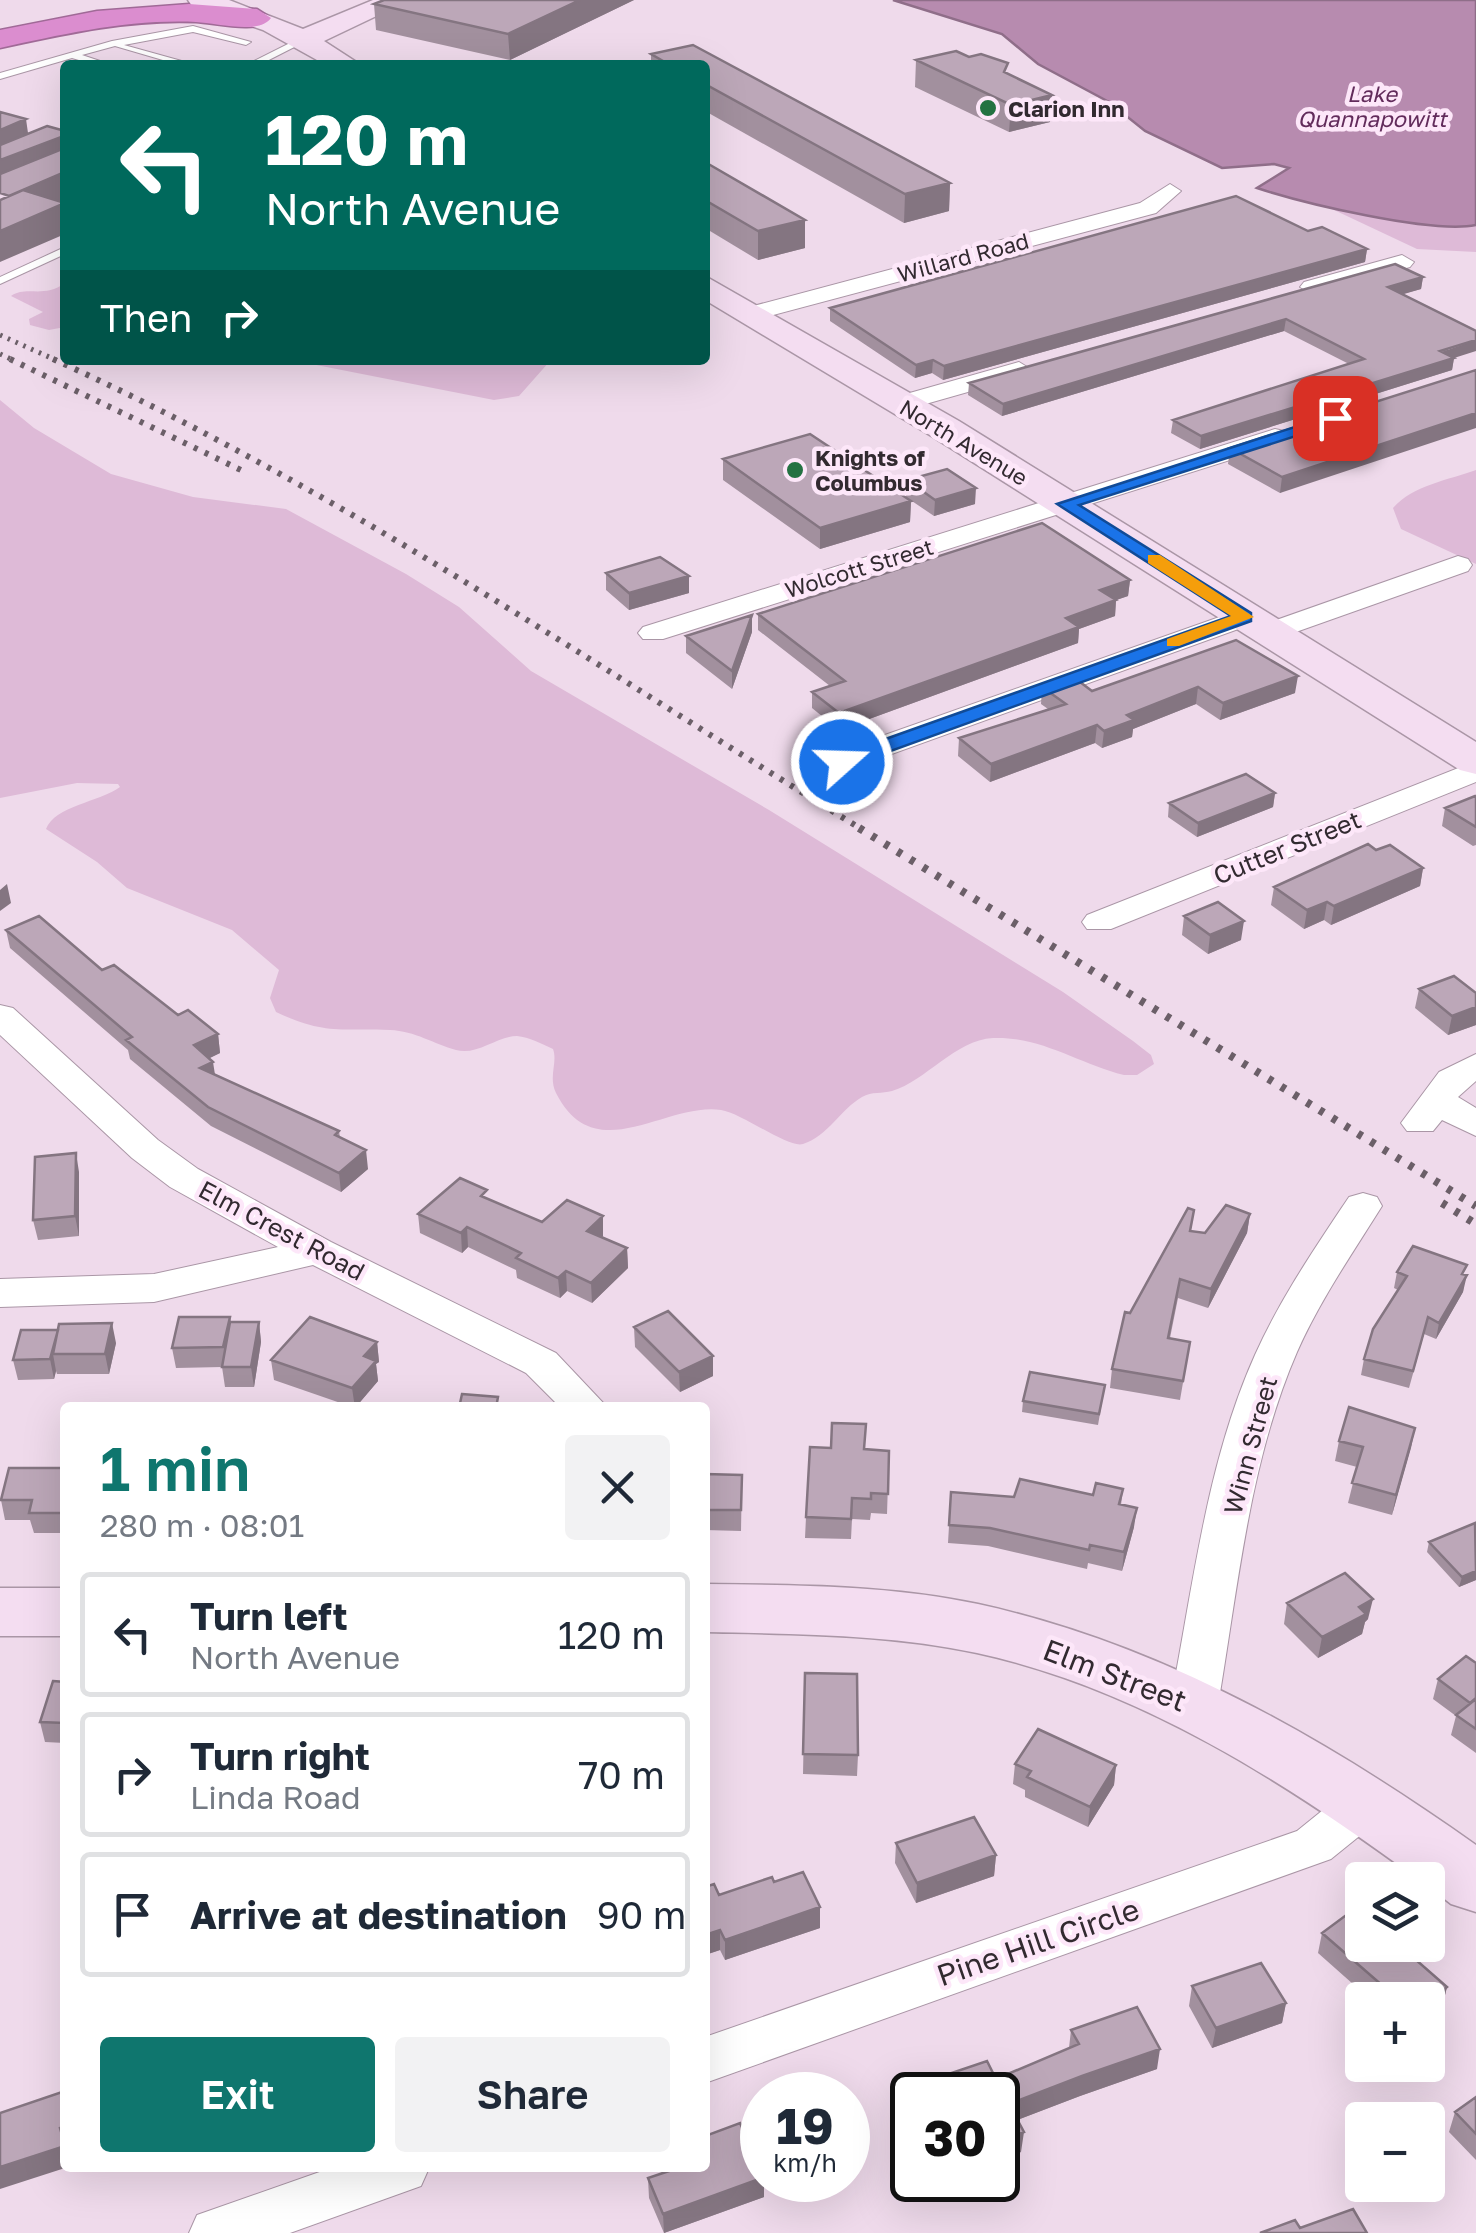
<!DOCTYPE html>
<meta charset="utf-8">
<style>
:root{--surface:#fff;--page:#f2f2f3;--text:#1f2937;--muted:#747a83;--line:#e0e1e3;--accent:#0f766e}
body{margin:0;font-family:"Golos Text",sans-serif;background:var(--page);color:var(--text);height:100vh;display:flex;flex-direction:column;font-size:38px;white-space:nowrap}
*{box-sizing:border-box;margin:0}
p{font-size:32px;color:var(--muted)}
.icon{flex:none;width:55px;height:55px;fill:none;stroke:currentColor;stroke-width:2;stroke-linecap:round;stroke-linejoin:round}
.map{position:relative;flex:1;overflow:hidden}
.panel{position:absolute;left:60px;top:1402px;width:650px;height:770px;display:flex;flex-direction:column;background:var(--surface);border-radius:10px;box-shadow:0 10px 40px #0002}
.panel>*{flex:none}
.guide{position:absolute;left:60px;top:60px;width:650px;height:305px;border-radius:10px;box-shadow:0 10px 40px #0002;background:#00695c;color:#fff;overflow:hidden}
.fabs{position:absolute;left:1345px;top:1862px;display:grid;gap:20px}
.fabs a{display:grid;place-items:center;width:100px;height:100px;border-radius:10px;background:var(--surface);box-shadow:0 10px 40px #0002;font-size:50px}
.speed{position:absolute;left:740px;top:2072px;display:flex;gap:20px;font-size:50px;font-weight:700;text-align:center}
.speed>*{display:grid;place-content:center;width:130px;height:130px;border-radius:50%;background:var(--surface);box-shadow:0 10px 40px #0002;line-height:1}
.speed small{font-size:25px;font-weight:400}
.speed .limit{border:5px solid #111;border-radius:15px;background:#fff;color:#111}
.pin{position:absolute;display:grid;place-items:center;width:85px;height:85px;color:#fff;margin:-42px;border-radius:20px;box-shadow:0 5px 15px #0006}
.me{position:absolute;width:110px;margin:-55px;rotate:70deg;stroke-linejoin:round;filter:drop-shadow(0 0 8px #0008)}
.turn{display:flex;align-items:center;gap:35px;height:210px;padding:0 40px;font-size:45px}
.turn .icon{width:130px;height:130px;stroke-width:2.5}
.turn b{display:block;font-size:70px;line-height:85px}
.then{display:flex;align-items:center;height:95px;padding:0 40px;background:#0003;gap:20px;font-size:38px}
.round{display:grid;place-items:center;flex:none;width:105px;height:105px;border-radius:10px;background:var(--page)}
.headline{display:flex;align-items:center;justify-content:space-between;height:170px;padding:0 40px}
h1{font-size:60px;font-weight:600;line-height:75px;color:var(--accent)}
.button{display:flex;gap:20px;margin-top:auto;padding:20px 40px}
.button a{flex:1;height:115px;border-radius:10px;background:var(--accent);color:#fff;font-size:40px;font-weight:600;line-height:115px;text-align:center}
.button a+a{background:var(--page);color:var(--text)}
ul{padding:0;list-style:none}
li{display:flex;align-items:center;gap:30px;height:125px;margin:0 20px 15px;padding:0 20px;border:5px solid var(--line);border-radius:10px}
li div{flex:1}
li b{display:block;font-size:38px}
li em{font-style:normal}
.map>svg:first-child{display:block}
.green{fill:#debad7}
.water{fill:#b78baf;stroke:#8f6e89;stroke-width:2.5}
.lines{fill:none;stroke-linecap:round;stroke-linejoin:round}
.lane-casing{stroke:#aa96a6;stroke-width:2}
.street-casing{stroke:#aa96a6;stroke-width:2}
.secondary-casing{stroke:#aa96a6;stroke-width:3}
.highway-casing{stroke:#a06a97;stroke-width:3}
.lane{fill:#fff;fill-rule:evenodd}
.street{fill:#fff;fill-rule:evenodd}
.secondary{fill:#f4ddf1;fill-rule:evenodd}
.highway{fill:#db8dcf;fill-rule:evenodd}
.rail-far2{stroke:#6b5f68;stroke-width:5;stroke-dasharray:2.5 6;stroke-linecap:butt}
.rail-far1{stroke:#6b5f68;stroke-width:6;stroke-dasharray:4 8;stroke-linecap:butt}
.rail{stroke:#6b5f68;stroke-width:8;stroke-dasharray:5 10;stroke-linecap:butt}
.wall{fill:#a2909e}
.shaded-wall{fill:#847581}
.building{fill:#bca7b8;stroke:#847581;stroke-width:2.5}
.route{fill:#1a73e8;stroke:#114b97;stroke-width:2.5}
.slow{fill:#f59e0b}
.poi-dot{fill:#247242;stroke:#fde7f9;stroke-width:4}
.labels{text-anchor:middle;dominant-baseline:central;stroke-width:9;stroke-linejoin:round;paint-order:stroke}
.far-water-label{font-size:22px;font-style:italic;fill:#622b5b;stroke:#fde7f9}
.far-poi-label{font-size:22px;font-weight:bold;fill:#322a30;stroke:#fde7f9;text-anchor:start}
.far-street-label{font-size:22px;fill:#322a30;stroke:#fde7f9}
.street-label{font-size:25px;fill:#322a30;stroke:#fde7f9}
.near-street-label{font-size:30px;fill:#322a30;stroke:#fde7f9}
</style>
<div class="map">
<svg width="1476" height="2233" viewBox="0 0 1476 2233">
<rect width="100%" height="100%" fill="#efdaeb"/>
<path class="green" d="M1332,209L1476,225V252L1417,249Z
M65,283V327L49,330L30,325L29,319L43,312L11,296C27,285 43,299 65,283Z
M291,360H550V361L519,396L494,400Z
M0,400L34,428L111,474L193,497L286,509L406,574L459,607L531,671L769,810L1063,992L1133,1041L1151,1055L1154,1064L1137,1075H1124C1079,1064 1041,1036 993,1038C955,1040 926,1081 892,1091C882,1094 872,1091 862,1097C841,1109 828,1136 803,1144C789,1149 742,1113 721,1110C665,1102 595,1170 556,1093C548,1076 558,1063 553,1049C542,1044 529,1037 517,1036C497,1036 477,1056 456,1050C434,1044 415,1031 390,1030C339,1028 325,1035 276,1012L270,998L279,970L232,930L127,888L97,862L46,829C55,806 99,802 120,787L118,784L77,783L0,798Z
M1476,470V564L1401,529L1393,508C1413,485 1449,480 1476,470Z"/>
<path class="water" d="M893,0H1476V225C1431,234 1303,203 1257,188L1289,168L1274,164L1222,168L1145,131L1109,102L1038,64L1002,34Z"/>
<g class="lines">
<defs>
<path id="lane" d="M193,26L251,42L246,45L193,32L124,45L196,65H180L115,46L82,55L112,65H96L72,58L0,79V73L112,41Z
M302,37L310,39L259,65H246Z
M65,247V254L0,284V277Z"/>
<path id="street" d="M1170,184L1181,191L1156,213L751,321L739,314L742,309L1140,203Z
M1402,255L1414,262L1410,267L1312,294L1300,287L1304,282Z
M1019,362L1032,370L1028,375L901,411L888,403L892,398Z
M1275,429L1284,431L1288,437L1284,443L663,639H643L638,633L643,627Z
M1458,556L1468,559L1472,565L1468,571L1279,638H1259L1254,632L1259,626Z
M1245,608L1260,617L1255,623L853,768L842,771L826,761L831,754Z
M1476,761V782L1111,929H1087L1082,922L1087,915Z
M0,1005L13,1008L158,1140L198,1169L331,1242L556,1353L608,1408H561L526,1373L313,1265L154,1302L0,1307V1279L154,1274L278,1247L170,1187L132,1158L0,1035Z
M1476,1054V1081L1458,1097L1476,1108V1136L1442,1120L1433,1131H1407L1401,1123L1439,1072Z
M1363,1193L1377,1197L1382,1206C1352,1254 1320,1300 1297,1352C1249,1462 1238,1588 1218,1705L1211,1718L1194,1724L1177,1718L1170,1705C1193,1588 1206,1464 1255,1355C1280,1299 1315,1248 1349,1197Z
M1361,1787L1378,1793L1385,1807L1378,1821L1331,1859L705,2083V2037L1297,1831L1344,1793Z
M331,2168H429L421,2186L290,2233H189L197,2215Z"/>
<path id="secondary" d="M188,0H229L303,29L373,0H410L324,41L361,65H326L263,30L192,6Z
M705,276L959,421L1476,742V774L1460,770L933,437L705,300Z
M705,1584C796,1585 889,1585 978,1604C1161,1644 1325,1738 1476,1845V1912L1451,1904L1428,1886V1880H1419C1287,1783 1139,1688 977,1653C888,1634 796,1634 705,1632Z
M0,1588H65V1636H0Z"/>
<path id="highway" d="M189,4L257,9L271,18C259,35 216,23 196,22C130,19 64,34 0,48V30L97,11Z"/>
</defs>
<use href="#lane" class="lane-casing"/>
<use href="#street" class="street-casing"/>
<use href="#secondary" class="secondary-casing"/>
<use href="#highway" class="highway-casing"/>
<use href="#lane" class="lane"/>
<use href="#street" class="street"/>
<use href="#secondary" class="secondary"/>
<use href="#highway" class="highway"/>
<path class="rail-far2" d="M0,335L58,361
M0,354L15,361"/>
<path class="rail-far1" d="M10,359L243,471
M53,359C334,486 600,669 863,830"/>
<path class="rail" d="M859,828L1476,1206
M1442,1203L1476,1224"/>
</g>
<path class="wall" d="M634,0L510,60L376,30L374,4Z
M693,45L950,183L949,211L904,223L705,111V65H651V54Z
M916,60L1007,74L1050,122L1009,132L915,87Z
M705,162L805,248L758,260L705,228Z
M1308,231L1367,249L1365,262L943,380L932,373L915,378L830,321V308Z
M1423,277L1421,289L1402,294L1454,358L1452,370L1200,449L1171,433L1173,420L1349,364L1284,331L1002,416L968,395L969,383Z
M1476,370L1280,493L1228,464L1230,448Z
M723,459L911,501L910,522L820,549L723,480Z
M907,480L975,504L934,516L906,497Z
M606,573L689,576V593L629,610L606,590Z
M1130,580L1128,596L1116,600L1115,616L1079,629L1078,643L839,730L812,708V692L830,686L758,630V614Z
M752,615V632L732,689L686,653V636Z
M1236,640L1295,693L1220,720L1196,704L1133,729L1132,737L1102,748L1095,743L990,782L958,756L959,738L1048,709L1041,704L1042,687L1092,691Z
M1275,793L1273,807L1197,837L1168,817L1169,803Z
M1476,796V845L1473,846L1442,826L1445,808Z
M1376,850L1423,868L1420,886L1331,925L1324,920L1304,929L1271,905L1274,887Z
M1184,916L1241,940L1208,954L1182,935Z
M6,930L102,970L178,1015L218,1034L220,1053L209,1058L215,1075L339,1131L340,1138L368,1169L341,1192L211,1126L130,1059L128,1050L10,948Z
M1419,989L1476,993V1025L1448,1035L1415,1008Z
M79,1172V1236L38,1240L33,1220Z
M488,1199L542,1222L603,1236L602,1237L627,1248L628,1268L592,1303L567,1291L560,1298L517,1278L516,1270L468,1247L462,1253L420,1233L418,1214Z
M1250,1214L1247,1233L1208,1308L1178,1298L1170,1338L1190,1342L1180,1400L1110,1388L1112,1369L1130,1313L1191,1231L1205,1233Z
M1397,1272L1465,1275L1463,1292L1436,1339L1424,1334L1409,1388L1361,1375L1364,1359L1398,1290L1394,1288Z
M230,1317L231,1322H259L261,1342L254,1387H225L222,1367L176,1368L172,1348Z
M634,1327L713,1376L680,1392L635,1347Z
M377,1342L379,1362L376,1364L378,1381L355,1408L274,1380L271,1360Z
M116,1343L109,1374H57L56,1371L54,1379L18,1380L13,1360Z
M1105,1385L1098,1425L1022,1412L1023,1401Z
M1415,1428L1392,1515L1348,1503L1357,1467L1335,1461L1339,1441Z
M865,1449L889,1451L887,1514L871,1513L870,1520L852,1519L851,1539L805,1538L806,1517Z
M65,1461V1533H34L30,1520H5L1,1500L63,1468Z
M705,1474L742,1475L741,1531L705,1530Z
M1123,1489L1121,1505L1134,1527L1122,1571L1088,1563L1087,1569L988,1546L948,1543L951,1492L1014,1497L1093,1495Z
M1476,1524V1580L1459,1587L1427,1552L1429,1542Z
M1287,1603L1368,1619L1365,1622L1362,1634L1318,1658L1284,1624Z
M1476,1663V1753L1451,1735L1456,1716L1433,1699L1438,1679Z
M805,1673L858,1755L857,1776L803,1774Z
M65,1682V1743L45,1742L40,1722Z
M1015,1764L1116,1765L1114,1785L1088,1827L1025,1797V1790L1013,1784Z
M896,1843L996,1855L994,1876L916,1903L895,1863Z
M774,1882L820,1928L725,1960L720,1950L705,1955V1887L719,1895Z
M1322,1933L1362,1945L1447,1987L1442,2007L1428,2000H1371L1318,1953Z
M1192,1986L1286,2003L1282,2023L1212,2048L1189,2006Z
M1071,2030L1157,2069L1080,2096L1017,2120L1021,2152L998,2160V2095H921L922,2083L996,2079L1069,2048Z
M1476,2097V2160L1449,2132L1455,2112Z
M912,2113V2156L903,2136L905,2116Z
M660,2168H705L764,2180V2197L664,2233L649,2198L648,2178L662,2173Z"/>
<path class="shaded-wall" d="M580,0H634L510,60L508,34Z
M1052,95L1050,122L1009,132L1011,105Z
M26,119L30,147L0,160V130Z
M64,136L65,165L0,190V160Z
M65,172V202L9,196Z
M950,183L949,211L904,223L905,194Z
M65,203V234L0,262V231Z
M805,220V248L758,260V231Z
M1367,249L1365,262L943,380L944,366Z
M1423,277L1421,289L1387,299L1388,287Z
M1286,319L1284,331L1002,416L1003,404Z
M1476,340V351L1454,358L1452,370L1200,449L1201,436Z
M933,360L932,373L915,378L916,365Z
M1476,413V428L1280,493L1282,477Z
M976,488L975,504L934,516L935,500Z
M911,501L910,522L820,549V528Z
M689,576V593L629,610V593Z
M1130,580L1128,596L1099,606L1100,590Z
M1116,600L1115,616L1079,629L1078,643L839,730V713L1066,618Z
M752,615V632L732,689V671Z
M1298,676L1295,693L1220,720L1223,703Z
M1198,687L1196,704L1133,729L1132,737L1102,748L1104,731L1127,715Z
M1097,725L1095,743L990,782L991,764Z
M1275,793L1273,807L1197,837L1198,823Z
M1423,868L1420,886L1331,925L1334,906Z
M7,884L11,903L0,911V890Z
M1327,902L1324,920L1304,929L1307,910Z
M1244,921L1241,940L1208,954L1210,935Z
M1476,1007V1025L1448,1035L1452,1016Z
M218,1034L220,1053L196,1065L194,1045Z
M213,1062L216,1081L200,1068Z
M366,1150L368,1169L341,1192L339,1173Z
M76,1153L79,1172V1236L75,1216Z
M1250,1214L1247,1233L1208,1308L1211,1289Z
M603,1216V1236L588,1250L587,1231Z
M467,1227L468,1247L462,1253L461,1233Z
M627,1248L628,1268L592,1303L591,1283Z
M566,1271L567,1291L560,1298L558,1278Z
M1467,1275L1463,1292L1436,1339L1439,1323Z
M259,1322L261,1342L254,1387L251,1367Z
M112,1323L116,1343L109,1374L105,1354Z
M58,1330L53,1354L56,1371L54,1379L50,1359Z
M377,1342L379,1362L376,1364L378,1381L355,1408L352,1388L364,1356Z
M713,1356V1376L680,1392L679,1372Z
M1415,1428L1411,1448L1392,1515L1396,1495Z
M1137,1508L1134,1527L1122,1571L1124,1552Z
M1476,1571V1580L1459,1587L1462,1577Z
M1373,1599L1368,1619L1365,1622L1362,1634L1318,1658L1322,1637L1359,1607Z
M1116,1765L1114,1785L1088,1827L1090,1807Z
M996,1855L994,1876L916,1903L917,1883Z
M820,1907V1928L725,1960V1940Z
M720,1930V1950L705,1955V1935Z
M1447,1987L1442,2007L1428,2019V2003Z
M1286,2003L1282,2023L1212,2048L1216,2028Z
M1160,2049L1157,2069L1080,2096L1007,2124L1009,2104L1082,2076Z
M65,2126V2168L0,2189V2167Z
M1024,2132L1021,2152L998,2160V2141Z
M762,2178V2180H764V2197L664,2233L663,2214Z"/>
<path class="building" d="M384,0H580L508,34L374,4Z
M693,45L950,183L905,194L705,84V65H670L651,54Z
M956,51L969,57L981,54L1008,63L1004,72L1052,95L1011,105L916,60Z
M0,112L26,119L0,130Z
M47,126L65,131V172L9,196L0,193V174L62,149L64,136L0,160V145Z
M705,162L805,220L758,231L705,200Z
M23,190L65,203L0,231V200Z
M1236,196L1308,231L1322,227L1367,249L944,366L933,360L916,365L830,308Z
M1395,264L1423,277L1388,287L1476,331V340L1440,351L1454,358L1201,436L1173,420L1364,359L1286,319L1003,404L969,383Z
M1476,370V413L1282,477L1230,448Z
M810,434L911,501L820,528L723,459Z
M947,469L976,488L935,500L907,480Z
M1042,523L1130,580L1100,590L1116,600L1066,618L1079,627L839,713L812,692L845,681L758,614Z
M660,557L689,576L629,593L606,573Z
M752,615L732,671L686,636Z
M1236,640L1298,676L1223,703L1198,687L1127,715L1134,720L1104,731L1097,725L991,764L959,738L1066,704L1042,687L1072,676L1092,691Z
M1246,774L1275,793L1198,823L1169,803Z
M1475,796H1476V827L1445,808Z
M1368,844L1376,850L1390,845L1423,868L1334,906L1327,902L1307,910L1274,887Z
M1218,902L1244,921L1210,935L1184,916Z
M39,916L102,970L114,965L178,1015L188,1010L218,1034L194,1045L213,1062L200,1068L339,1131L335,1135L366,1150L339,1173L208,1107L126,1040L132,1037L6,930Z
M1454,976L1476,993V1007L1452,1016L1419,989Z
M76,1153L75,1216L33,1220L35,1157Z
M460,1178L487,1190L481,1196L542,1222L567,1200L603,1216L587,1231L627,1248L591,1283L566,1271L558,1278L516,1258L521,1253L467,1227L461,1233L418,1214Z
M1226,1205L1250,1214L1211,1289L1180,1279L1168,1338L1190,1342L1183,1381L1112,1369L1125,1312L1130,1313L1188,1208L1194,1210L1190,1231L1205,1233Z
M1413,1246L1467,1265L1462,1274L1467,1275L1439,1323L1428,1317L1413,1371L1364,1359L1373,1329L1407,1276L1397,1272Z
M668,1311L713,1356L679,1372L634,1327Z
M179,1317H230L223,1347L172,1348Z
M310,1317L377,1342L364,1356L376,1361L352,1388L271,1360Z
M230,1322H259L251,1367H222Z
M112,1323L105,1354H53L59,1324Z
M21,1330H58L50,1359L13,1360Z
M1030,1372L1105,1385L1099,1414L1023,1401Z
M462,1394L498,1397L496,1408H459Z
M1349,1407L1415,1428L1396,1495L1352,1483L1363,1447L1339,1441Z
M832,1423L866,1424L864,1449L889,1451L888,1494L871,1493V1499L852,1498L851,1519L806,1517L810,1447L831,1448Z
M65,1461V1513H29L32,1500H1L9,1468H63Z
M705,1474L742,1475L741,1510H705Z
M1020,1479L1093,1495L1096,1483L1123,1489L1119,1504L1137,1508L1124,1552L1090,1545L1089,1550L990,1528L949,1525L951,1492L1014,1497Z
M1475,1523L1476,1571L1462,1577L1429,1542Z
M1345,1573L1373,1599L1359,1607L1366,1614L1322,1637L1287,1603Z
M1466,1656L1476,1663V1698L1470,1703L1438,1679Z
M805,1673L857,1674L858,1755L803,1754Z
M53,1681L65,1682V1723L40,1722Z
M1476,1699V1729L1456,1715Z
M1038,1729L1116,1765L1090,1807L1027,1777L1031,1771L1015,1764Z
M974,1817L996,1855L917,1883L896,1843Z
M803,1872L820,1907L725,1940L720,1930L705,1935V1887L714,1884L719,1895L772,1877L774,1882Z
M1349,1913L1362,1925V1945H1399L1447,1987L1428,2003V2000H1399L1322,1933Z
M1261,1963L1286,2003L1216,2028L1192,1986Z
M1137,2007L1160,2049L1082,2076L1009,2104L1024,2132L998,2141V2095H928L922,2083L987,2061L996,2079L1079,2044L1071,2030Z
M65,2091V2126L60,2128L65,2146L0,2167V2113Z
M1476,2097V2134L1455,2112Z
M912,2113V2133L905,2116Z
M740,2123L762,2173V2178L663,2214L648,2178L669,2171L667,2168H705V2136Z
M1353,2209L1367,2233H1260L1295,2220L1300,2228Z"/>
<path class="route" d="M1335,414L1343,418L1340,422L1079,505L1251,613V621L849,766H835V757L1231,616L1057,504Z"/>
<path class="slow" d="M1148,555H1160L1254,617L1179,646H1167V639L1231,616L1148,563Z"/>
<g class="poi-dot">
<circle cx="988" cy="108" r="10"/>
<circle cx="795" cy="470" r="10"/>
</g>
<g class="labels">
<g class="far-water-label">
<text x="1372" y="93">Lake<tspan x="1372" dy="25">Quannapowitt</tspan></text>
</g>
<g class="far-poi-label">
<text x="1008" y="108">Clarion Inn</text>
<text x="815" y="457">Knights of<tspan x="815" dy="25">Columbus</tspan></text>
</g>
<g class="far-street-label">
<text transform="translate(963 257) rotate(-15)">Willard Road</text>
<text transform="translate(964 442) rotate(31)">North Avenue</text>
<text transform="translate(859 568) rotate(-17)">Wolcott Street</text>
</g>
<g class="street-label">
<text transform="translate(1287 847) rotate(-22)">Cutter Street</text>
<text transform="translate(282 1230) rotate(28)">Elm Crest Road</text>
<text transform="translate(1250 1445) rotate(-75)">Winn Street</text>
</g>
<g class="near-street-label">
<text transform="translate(1115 1675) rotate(21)">Elm Street</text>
<text transform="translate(1038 1942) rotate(-19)">Pine Hill Circle</text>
</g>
</g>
</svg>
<div class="fabs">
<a><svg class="icon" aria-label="layers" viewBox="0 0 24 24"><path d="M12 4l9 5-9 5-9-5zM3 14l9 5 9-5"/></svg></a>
<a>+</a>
<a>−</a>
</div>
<div class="speed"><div>19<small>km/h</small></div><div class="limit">30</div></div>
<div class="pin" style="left:1335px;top:418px;background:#d93025"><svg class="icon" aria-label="arrive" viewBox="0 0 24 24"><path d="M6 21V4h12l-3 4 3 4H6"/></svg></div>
<svg class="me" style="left:842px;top:762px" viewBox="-20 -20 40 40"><circle r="17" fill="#1a73e8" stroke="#fff" stroke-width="3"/><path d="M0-11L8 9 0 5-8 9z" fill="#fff"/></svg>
<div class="guide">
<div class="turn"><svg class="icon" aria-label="left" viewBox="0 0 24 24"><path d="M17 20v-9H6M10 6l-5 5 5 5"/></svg><div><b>120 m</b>North Avenue</div></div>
<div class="then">Then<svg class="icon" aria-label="right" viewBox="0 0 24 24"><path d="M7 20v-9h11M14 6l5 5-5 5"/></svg></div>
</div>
<section class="panel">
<div class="headline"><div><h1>1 min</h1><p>280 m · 08:01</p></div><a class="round"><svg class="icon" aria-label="close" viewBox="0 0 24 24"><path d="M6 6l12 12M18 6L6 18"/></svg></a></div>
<ul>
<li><svg class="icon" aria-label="left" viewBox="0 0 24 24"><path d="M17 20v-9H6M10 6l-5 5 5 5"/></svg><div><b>Turn left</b><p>North Avenue</p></div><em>120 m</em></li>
<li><svg class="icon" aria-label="right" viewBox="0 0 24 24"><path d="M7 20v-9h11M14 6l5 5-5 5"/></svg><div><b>Turn right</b><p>Linda Road</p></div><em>70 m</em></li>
<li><svg class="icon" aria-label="arrive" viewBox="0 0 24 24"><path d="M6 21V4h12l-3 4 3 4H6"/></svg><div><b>Arrive at destination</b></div><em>90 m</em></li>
</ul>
<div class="button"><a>Exit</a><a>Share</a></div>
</section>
</div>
